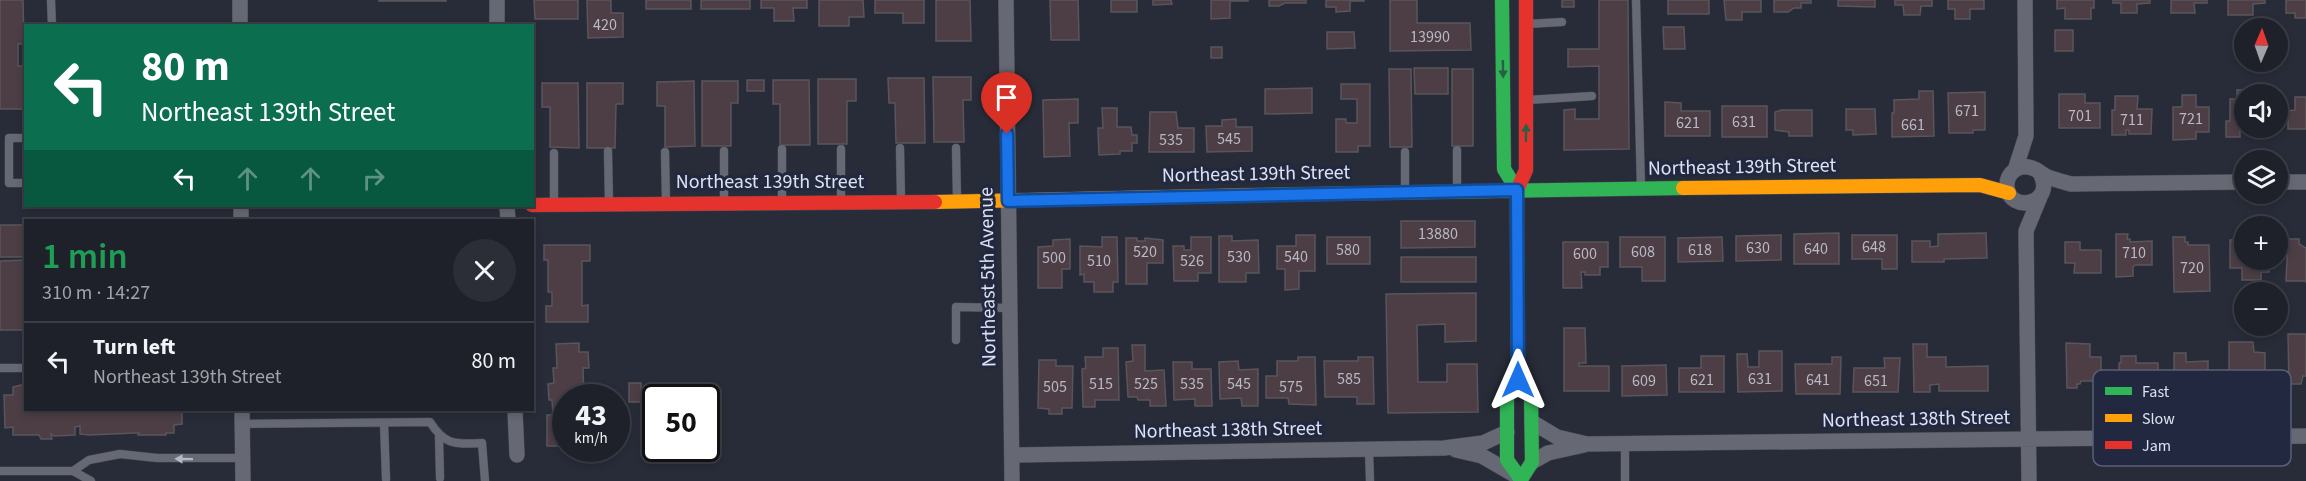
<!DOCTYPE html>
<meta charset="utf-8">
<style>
:root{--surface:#1e212a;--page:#2b2e36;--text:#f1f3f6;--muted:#a1a3a8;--line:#3c3e47}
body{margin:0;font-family:"Source Sans 3",sans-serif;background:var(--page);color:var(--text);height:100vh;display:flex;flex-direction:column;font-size:22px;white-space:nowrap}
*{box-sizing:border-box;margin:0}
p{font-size:20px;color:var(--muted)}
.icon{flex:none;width:33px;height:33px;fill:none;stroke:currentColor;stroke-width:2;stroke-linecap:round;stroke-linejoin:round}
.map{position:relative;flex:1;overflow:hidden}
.drawer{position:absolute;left:24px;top:219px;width:510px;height:192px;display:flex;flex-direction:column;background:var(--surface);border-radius:0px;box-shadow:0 3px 9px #0003,0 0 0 2px var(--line)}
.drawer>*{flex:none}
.hud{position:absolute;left:24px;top:24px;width:510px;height:183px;border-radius:0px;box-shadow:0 3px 9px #0003,0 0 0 2px var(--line);background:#0b6e4f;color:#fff;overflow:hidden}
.needle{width:39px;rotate:2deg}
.controls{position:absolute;left:2234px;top:18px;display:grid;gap:12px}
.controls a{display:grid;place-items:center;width:54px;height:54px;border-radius:50%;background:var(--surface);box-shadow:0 3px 9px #0003,0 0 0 2px var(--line);font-size:30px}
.speed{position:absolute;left:552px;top:384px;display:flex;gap:12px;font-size:30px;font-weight:700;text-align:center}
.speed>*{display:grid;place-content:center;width:78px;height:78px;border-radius:50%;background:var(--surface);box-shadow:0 3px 9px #0003,0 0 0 2px var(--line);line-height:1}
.speed small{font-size:15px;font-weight:400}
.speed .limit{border:3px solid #111;border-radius:9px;background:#fff;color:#111}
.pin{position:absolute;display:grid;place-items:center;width:51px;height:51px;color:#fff;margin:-62px -26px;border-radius:50% 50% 50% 0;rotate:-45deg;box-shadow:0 0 6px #0007}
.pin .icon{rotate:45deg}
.me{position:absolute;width:66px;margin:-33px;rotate:0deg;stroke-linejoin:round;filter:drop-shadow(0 0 4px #0008)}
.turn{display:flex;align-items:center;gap:21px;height:126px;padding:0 18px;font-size:27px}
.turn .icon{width:78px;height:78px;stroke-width:2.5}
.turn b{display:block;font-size:42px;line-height:51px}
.lanes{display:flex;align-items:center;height:57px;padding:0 18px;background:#0003;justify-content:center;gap:30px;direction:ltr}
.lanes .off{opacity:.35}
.round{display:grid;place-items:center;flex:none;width:63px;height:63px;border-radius:32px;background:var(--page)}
.overview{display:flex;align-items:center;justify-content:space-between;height:102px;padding:0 18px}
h1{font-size:36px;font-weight:600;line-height:45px;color:#1e9e55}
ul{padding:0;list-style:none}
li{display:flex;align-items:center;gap:18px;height:78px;padding:0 18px;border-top:2px solid var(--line)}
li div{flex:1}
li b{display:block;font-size:22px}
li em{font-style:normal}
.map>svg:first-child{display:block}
.building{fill:#4c3e44;stroke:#59555b;stroke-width:1.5}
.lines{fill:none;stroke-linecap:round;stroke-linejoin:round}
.lane-casing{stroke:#464a55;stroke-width:9}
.street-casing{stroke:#464a55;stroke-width:16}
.fast-casing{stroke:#464a55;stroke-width:15}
.slow-casing{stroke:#464a55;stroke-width:15}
.jam-casing{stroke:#464a55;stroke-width:15}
.lane{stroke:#666973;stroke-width:8}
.street{stroke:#666973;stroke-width:15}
.fast{stroke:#30b455;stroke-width:14}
.slow{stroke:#ff9f0a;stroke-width:14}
.jam{stroke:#e5322d;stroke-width:14}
.oneway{fill:#276048}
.oneway2{fill:#b3b8c6}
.route-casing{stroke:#114b97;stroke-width:15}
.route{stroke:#1a73e8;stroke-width:10}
.labels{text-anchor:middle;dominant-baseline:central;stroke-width:6;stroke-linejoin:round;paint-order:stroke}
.number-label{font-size:16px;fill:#b9b9c6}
.street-label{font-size:20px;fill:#dde2f2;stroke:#21283f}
.key{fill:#21283f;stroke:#596075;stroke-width:1.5}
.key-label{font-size:16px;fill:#dde2f2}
</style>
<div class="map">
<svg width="2306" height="481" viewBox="0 0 2306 481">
<rect width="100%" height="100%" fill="#282c38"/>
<path class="building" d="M0,0H23L24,44H18V66H26V109H0Z
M379,0H446V1H379Z
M534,0H578V19H535Z
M587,0H611V13H623V37L588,38Z
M646,0H691V9H646Z
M701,0H750V9H701Z
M761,0H807V8H793L794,21H774V8H761Z
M819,0H863L864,17H849V26H819Z
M875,0H924V23H903V13H875Z
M936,0H970L971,41H936Z
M1050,0H1078L1079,40H1051Z
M1111,0H1137V12H1111Z
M1153,0H1171L1172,4L1153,5Z
M1211,0H1248V1H1230V18L1211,19Z
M1269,0H1306V3H1285L1279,6H1269Z
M1326,0H1364V1H1350V11L1336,12V7H1326Z
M1390,0H1417V23H1470L1471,50L1390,51Z
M1562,0H1574V7H1562Z
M1599,0H1628L1629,149L1564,150V110L1575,109V119H1599V66L1568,67V49H1599Z
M1668,0H1709V14H1668Z
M1724,0H1761V12H1742V20H1726Z
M1774,0H1811V3H1801V8H1794L1788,12H1774Z
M1838,0H1875V7L1838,6Z
M1895,0H1932V6H1921L1920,15H1904L1903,5H1895Z
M1948,0H1984V9H1970V19H1955V9H1948Z
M2057,0H2094V8H2091V19H2065V8L2057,9Z
M2113,0H2150V3L2137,4V13H2121V3H2113Z
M2171,0H2207V3H2194L2195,13H2171Z
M2228,0H2265V3L2253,4V15H2228Z
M2286,0H2306V18H2295V13H2286Z
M1663,27H1684L1685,49H1664Z
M2055,30H2073V51H2055Z
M1327,32H1354L1355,48L1327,49Z
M1211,47H1222V58H1211Z
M1414,68H1448V94H1415Z
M1389,69H1411L1412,147H1390Z
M1452,69H1473V146H1452Z
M933,77H971V100H963L964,142H934Z
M888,78H924L925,143H896L895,103H889Z
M818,79H856V101H847V144H818Z
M747,80H764V91H747Z
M773,80H809L810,145H780V104H773Z
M694,81L695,146L665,147V106H657V82Z
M702,81H738V103H731V146H702Z
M542,83H578L579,148L550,147V107H542Z
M587,83H623V104H616L615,148H587Z
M1341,84H1370V146H1358V152H1336V119H1346V123H1357V99H1341Z
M1312,88V113L1265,114V89Z
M2237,90H2271V94H2244V128H2267V130H2240V137H2226V121H2230V99H2237Z
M1919,91H1933L1934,136L1892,137V113H1894V100L1919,99Z
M1985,92V130H1973V133H1949L1948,93Z
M2059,94H2085V103H2100V128H2059Z
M2182,95H2196V107H2209V132H2196V139L2173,140V107H2182Z
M2115,96H2138L2137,109H2152L2151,134H2129V130H2126V135H2112V110H2115Z
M2295,97H2306V129H2288V111L2295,110Z
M1078,99V123H1069L1070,156L1044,157L1043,100Z
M1665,102L1681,103V111H1710V136H1665Z
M1722,106H1767V137H1722Z
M1102,108H1117V127H1131L1132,135H1137V143H1132V151H1120V154L1099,155L1098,128H1103Z
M1846,109H1875L1876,134L1853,135V130H1846Z
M1782,110H1812V136H1789V132L1775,130V112Z
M1150,112H1176L1178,128H1194V152H1149Z
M1236,119V127H1252V151L1207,152L1206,126H1222V120Z
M1401,221H1475V247L1401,248Z
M0,225H26V257H0Z
M1839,233V264H1794V234Z
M1986,233L1987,258L1944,259V262H1912V241H1930V247L1938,246V234Z
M2116,234H2128L2127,239H2130V242L2152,241V265H2135L2133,267V276L2116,277Z
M1296,235H1315V271H1299V289L1285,290V269H1277V246H1296Z
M1781,235V260L1736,261V236Z
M1852,235H1897V269H1882V259H1852Z
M1219,236H1232V241L1258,240L1259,273H1246V282H1219Z
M1102,237H1117L1118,282H1113V292H1094V282H1084V274L1080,275V246L1102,247Z
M1191,237H1211V273H1198V281H1174L1173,246H1184V250H1191Z
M1327,237H1370V264H1327Z
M1620,237H1665V281H1642V267H1620Z
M1722,237L1723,261L1678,262V238Z
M2173,237H2185V242H2188V245H2209L2210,291L2174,292Z
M1126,238H1137V241H1145V238L1163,240V263H1147V284H1126Z
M1070,239V269H1062V288H1038V247L1053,246V240Z
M2288,239H2299V244L2306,248V283V281H2286Z
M2230,240H2244V260H2274V268H2269V272H2261V280H2242V268H2230Z
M1563,242H1608V267H1600V275H1585V272H1581L1582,288H1563Z
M2065,242H2080V250H2101V273H2074L2075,263H2065Z
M544,245H590V261H582V306L588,305V322H546V306H552V292H548V260H544Z
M1401,257H1476V282H1401Z
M26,260V330H0V261Z
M1476,293V341L1445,342V324L1417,325L1418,382H1447V364H1477L1478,412L1388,413L1386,294Z
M1564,328H1585L1586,363H1579V366H1609V391H1564Z
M2288,334H2306V376H2303L2301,384H2289Z
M2229,342H2253L2254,352L2265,353V379L2241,380V388H2229Z
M579,343V352H588L589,368H583L584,398H566V446H547V415H553L552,400H549L548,384L554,383L553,368H557L556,344Z
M2066,343L2090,344V357H2101V381H2081L2080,384H2077V388H2067Z
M1913,344H1927V357H1946V367L1988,366V391H1939V384L1930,385V392H1914Z
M1132,345H1145V371L1164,370L1166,406H1150V400H1138L1137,397H1128L1126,362L1133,361Z
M1103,348H1118L1119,400H1095V407H1083L1082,369L1086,368L1085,357H1103Z
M1759,351H1782V391L1738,392L1737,354H1747L1748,367H1759Z
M2174,353H2186V362L2208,361V383H2189L2187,389L2174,390Z
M1701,356H1724V392H1679V368H1701Z
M2121,356H2136V363H2158V389L2120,390L2119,363H2121Z
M1298,357H1315L1316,405L1289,404L1288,398H1266V376H1277V361H1298Z
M1358,357H1373L1374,404H1357V397H1325L1324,361H1358Z
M1832,357H1841L1840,394H1796L1795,364H1832Z
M1884,358H1900L1898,392H1853L1854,368H1885Z
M1039,360H1056V366H1073L1072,408H1062V414H1049V409L1038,408Z
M1238,361L1239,370L1258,369V406H1242L1241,398L1220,399L1219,362Z
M1173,362H1192V369H1211L1212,406H1195V399L1174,400Z
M1666,365L1667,395L1622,396V366Z
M629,383H641V402H629Z
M21,385H26V410H182V424L174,425V433H166V435H138L139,433H134L89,435L80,434V426L75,427V435L54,436L51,434L52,439H41L39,435H13V427L5,428L4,395H13V387Z
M649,386H657L656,402H649Z"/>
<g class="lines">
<defs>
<path id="lane" d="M51,0L52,26
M1636,0L1641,188
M1527,24L1562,22
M1528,100L1592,96
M26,138H9V183H26
M900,148L901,200
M956,148L957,200
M841,149V201
M608,151L609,203
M724,151V202
M665,152L666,202
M1405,152V191
M554,153V203
M1457,189V150
M782,201V149
M956,340V307L1010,308
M0,368H26
M384,423L386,479
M242,424L430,422C445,446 456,444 482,443L485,481
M439,437L440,478
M1625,444V481
M1369,449L1370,481
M0,471H73L91,481
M73,471L89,460L120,454L157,458H242"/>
<path id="street" d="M240,0V26
M497,0V26
M1006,0L1012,481
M2015,170L2026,136L2025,0
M2041,175C2055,204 2010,214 2007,187C2006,173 2019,163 2032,168C2039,170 2042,175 2048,177C2056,180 2064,182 2071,184L2244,182
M2277,182H2306
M241,206V220
M507,206L508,220
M242,410L243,481
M515,410L517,455
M1532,422L1557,437L1587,444L2306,436
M1456,450L1482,456L1513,474
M1012,455L1444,448L1483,443L1507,432
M1532,462L1548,453L1584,445
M2029,481L2026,231L2040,197"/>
<path id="fast" d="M1502,0L1504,169L1517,190
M1258,195L1683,188
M1517,222L1518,380L1507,394V460L1520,478
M1518,380L1531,396L1532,462L1520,481"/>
<path id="slow" d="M1683,188L1980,185L2009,193
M935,202L1258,195"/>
<path id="jam" d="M532,205L935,202
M1517,222V190L1526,170V0"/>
</defs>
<use href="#lane" class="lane-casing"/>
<use href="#street" class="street-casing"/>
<use href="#fast" class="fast-casing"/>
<use href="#slow" class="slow-casing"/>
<use href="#jam" class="jam-casing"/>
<use href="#lane" class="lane"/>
<use href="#street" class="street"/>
<use href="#fast" class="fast"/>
<use href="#slow" class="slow"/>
<use href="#jam" class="jam"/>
</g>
<defs><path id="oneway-solid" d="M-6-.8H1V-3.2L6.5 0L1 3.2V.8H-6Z" transform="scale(1.5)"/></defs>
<g class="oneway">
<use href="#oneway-solid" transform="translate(1503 69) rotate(89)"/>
<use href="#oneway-solid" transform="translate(1526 133) rotate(-89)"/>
</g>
<use class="oneway2" href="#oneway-solid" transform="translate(184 459) rotate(-179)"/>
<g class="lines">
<defs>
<path id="route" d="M1007,134L1008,201L1517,190L1518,380"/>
</defs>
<use href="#route" class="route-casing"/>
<use href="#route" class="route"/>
</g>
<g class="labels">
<g class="number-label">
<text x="605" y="25">420</text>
<text x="1430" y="37">13990</text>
<text x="1967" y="111">671</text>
<text x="2080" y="116">701</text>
<text x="2191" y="119">721</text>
<text x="2132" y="120">711</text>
<text x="1744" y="122">631</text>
<text x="1688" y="123">621</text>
<text x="1913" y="125">661</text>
<text x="1229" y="139">545</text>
<text x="1171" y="140">535</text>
<text x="1438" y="234">13880</text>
<text x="1874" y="247">648</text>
<text x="1758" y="248">630</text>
<text x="1816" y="249">640</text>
<text x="1348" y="250">580</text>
<text x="1700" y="250">618</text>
<text x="1145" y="252">520</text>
<text x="1643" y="252">608</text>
<text x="2134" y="253">710</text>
<text x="1585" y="254">600</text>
<text x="1239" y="257">530</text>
<text x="1296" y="257">540</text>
<text x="1054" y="258">500</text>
<text x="1099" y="261">510</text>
<text x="1192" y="261">526</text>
<text x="2192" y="268">720</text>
<text x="1349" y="379">585</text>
<text x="1760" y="379">631</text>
<text x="1702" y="380">621</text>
<text x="1818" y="380">641</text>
<text x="1644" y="381">609</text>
<text x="1876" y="381">651</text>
<text x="1101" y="384">515</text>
<text x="1146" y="384">525</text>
<text x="1192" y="384">535</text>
<text x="1239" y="384">545</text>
<text x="1055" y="387">505</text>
<text x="1291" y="387">575</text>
</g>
<g class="street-label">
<text transform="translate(1742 167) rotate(-1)">Northeast 139th Street</text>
<text transform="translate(1256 174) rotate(-1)">Northeast 139th Street</text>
<text x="770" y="182">Northeast 139th Street</text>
<text transform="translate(988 277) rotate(-91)">Northeast 5th Avenue</text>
<text transform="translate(1916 419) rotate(-1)">Northeast 138th Street</text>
<text transform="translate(1228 430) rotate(-1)">Northeast 138th Street</text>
</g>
</g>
<rect x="2093" y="370" width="198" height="96" rx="9" class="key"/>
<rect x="2105" y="387" width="27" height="8" fill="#30b455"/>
<rect x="2105" y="414" width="27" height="8" fill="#ff9f0a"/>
<rect x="2105" y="441" width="27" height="8" fill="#e5322d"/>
<g class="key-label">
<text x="2142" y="397">Fast</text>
<text x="2142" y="424">Slow</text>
<text x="2142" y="451">Jam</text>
</g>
</svg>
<div class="controls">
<a><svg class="needle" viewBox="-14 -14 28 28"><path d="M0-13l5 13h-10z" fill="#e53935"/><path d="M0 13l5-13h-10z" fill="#a1a3a8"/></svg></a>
<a><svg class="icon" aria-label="sound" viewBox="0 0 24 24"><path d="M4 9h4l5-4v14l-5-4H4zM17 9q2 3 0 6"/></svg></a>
<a><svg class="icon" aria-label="layers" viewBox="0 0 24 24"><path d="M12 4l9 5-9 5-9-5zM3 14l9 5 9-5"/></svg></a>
<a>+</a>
<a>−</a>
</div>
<div class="speed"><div>43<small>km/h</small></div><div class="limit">50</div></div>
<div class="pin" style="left:1007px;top:134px;background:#d93025"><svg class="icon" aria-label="arrive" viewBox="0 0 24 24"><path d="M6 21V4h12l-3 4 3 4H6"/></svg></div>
<svg class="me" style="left:1518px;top:380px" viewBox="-20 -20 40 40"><path d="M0-17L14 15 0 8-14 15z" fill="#1a73e8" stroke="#fff" stroke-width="4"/></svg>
<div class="hud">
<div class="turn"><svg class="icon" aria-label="left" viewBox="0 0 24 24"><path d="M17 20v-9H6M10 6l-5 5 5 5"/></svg><div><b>80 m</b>Northeast 139th Street</div></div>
<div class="lanes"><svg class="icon" aria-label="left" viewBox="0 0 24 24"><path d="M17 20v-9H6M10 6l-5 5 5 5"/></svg><svg class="icon off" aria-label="ahead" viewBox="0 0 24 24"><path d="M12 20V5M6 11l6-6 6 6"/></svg><svg class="icon off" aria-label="ahead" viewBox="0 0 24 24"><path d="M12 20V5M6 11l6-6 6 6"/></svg><svg class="icon off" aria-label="right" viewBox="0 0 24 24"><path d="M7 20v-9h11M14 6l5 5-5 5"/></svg></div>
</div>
<section class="drawer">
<div class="overview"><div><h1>1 min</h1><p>310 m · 14:27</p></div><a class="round"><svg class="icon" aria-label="close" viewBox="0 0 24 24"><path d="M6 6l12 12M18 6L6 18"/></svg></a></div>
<ul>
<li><svg class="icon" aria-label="left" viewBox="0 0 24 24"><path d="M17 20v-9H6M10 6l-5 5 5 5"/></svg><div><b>Turn left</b><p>Northeast 139th Street</p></div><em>80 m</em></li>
</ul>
</section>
</div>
